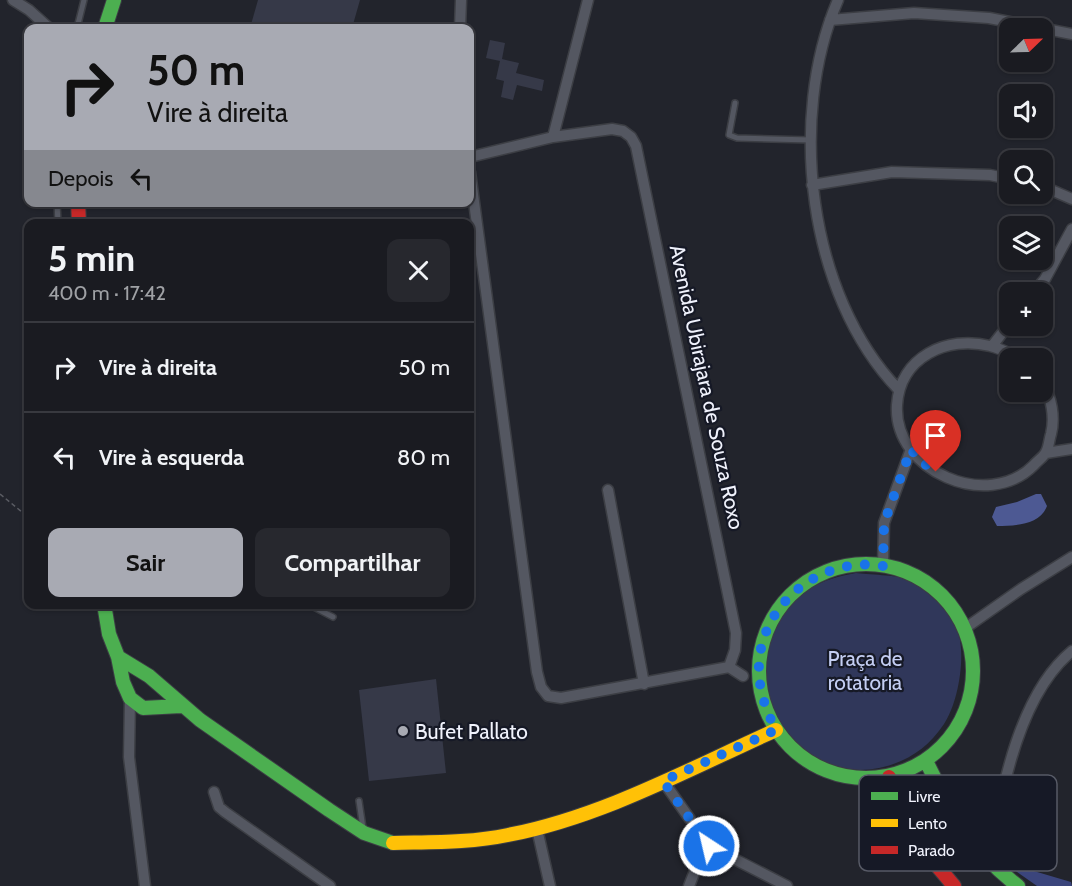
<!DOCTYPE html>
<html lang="pt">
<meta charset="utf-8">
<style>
:root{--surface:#1a1b21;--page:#27282e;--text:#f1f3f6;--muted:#9fa1a5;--line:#38393f;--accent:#a8aab3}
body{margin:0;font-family:Cabin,sans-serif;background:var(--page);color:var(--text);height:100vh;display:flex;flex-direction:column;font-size:22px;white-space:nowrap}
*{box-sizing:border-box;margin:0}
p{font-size:20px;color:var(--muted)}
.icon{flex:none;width:33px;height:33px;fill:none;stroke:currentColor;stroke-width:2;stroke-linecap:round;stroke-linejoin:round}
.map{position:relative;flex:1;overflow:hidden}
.side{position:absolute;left:24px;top:219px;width:450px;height:390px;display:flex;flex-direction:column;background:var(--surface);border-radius:12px;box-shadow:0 2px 4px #0004,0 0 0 2px var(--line)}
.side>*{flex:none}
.hud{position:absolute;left:24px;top:24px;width:450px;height:183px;border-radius:12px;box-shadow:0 2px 4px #0004,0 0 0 2px var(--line);background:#a8aab3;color:#111;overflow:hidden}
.needle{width:39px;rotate:67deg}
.fabs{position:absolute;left:999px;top:18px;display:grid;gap:12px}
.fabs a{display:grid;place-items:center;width:54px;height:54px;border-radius:12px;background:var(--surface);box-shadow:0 2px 4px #0004,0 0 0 2px var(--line);font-size:30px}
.pin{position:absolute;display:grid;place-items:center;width:51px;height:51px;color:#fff;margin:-62px -26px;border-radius:50% 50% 50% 0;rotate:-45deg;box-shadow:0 0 6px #0007}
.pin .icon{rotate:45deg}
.me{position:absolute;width:66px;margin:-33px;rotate:325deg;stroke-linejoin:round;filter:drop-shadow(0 0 4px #0008)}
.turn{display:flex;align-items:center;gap:21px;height:126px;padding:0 24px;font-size:27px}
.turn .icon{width:78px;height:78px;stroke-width:2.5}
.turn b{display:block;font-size:42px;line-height:51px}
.then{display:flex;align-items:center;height:57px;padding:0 24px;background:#0003;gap:12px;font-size:22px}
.round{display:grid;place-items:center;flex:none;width:63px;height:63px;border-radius:12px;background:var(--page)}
.head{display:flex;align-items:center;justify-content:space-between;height:102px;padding:0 24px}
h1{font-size:36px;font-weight:700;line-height:45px}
.button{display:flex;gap:12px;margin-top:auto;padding:12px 24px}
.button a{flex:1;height:69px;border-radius:12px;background:var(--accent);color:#111;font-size:24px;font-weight:700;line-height:69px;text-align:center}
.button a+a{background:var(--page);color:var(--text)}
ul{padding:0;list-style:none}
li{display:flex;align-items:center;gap:18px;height:90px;padding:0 24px;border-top:2px solid var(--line)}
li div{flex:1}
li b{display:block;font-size:22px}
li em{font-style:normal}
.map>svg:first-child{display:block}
.green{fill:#30375a}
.forest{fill:#3b457c}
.water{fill:#4d5993}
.building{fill:#363948}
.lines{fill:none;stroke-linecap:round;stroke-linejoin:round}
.lane-casing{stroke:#3c3e44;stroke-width:8}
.street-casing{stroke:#3c3e44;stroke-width:13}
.fast-casing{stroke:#3c3e44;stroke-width:16}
.slow-casing{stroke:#3c3e44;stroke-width:16}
.jam-casing{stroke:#3c3e44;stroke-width:16}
.path{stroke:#5a5c63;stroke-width:1.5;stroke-dasharray:4.5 3;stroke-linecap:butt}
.lane{stroke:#545761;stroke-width:5}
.street{stroke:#545761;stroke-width:10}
.fast{stroke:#4caf50;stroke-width:14}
.slow{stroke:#ffc107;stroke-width:14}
.jam{stroke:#c62828;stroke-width:14}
.route{stroke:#1a73e8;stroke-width:10;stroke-dasharray:0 18}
.poi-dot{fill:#a8aab3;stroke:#161926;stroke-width:2}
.labels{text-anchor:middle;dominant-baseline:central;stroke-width:4.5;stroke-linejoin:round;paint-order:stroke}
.street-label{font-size:21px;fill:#f0f2fc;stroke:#161926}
.park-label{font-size:21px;fill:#c4cef3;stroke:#161926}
.poi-label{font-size:21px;fill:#f0f2fc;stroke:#161926;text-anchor:start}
.key{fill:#161926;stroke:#575a66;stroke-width:1.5}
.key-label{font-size:16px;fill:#f0f2fc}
</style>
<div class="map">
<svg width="1072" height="886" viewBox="0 0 1072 886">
<rect width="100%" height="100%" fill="#22242c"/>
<path class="green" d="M856,573C865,574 900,576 905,578C924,588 945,605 955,624C968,648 959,702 944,724C928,748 907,762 879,768C777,788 721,643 809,589C824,580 839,576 856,573Z"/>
<path class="forest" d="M1003,862L1071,882L1072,886H1037Z"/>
<path class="water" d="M1036,494H1041L1047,506C1040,525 1015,526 997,526L992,517L996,507L1017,502Z"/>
<path class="building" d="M258,0H360L352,28H250Z
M490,40L505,43L502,59L519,63L516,73L544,80L542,91L517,85L513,100L501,97L504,81L496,79L500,61L486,58Z
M436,679L446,773L369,781L359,690Z"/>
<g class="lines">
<defs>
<path id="lane" d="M77,28L84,0
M735,103L729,135L737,138L811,140
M57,202L58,224
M308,604L333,617
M359,801L363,828"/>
<path id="street" d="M13,0L29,10L49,28
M838,0C787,118 808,295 898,389
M830,20L914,13L989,18L1072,34
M460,28L461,0
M553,137L588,0
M470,157L553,137L612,129L623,131L631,137L636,146L736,633L735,650L729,667
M470,172L537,672L541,687L548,696L561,698L729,667L743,676
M812,185L892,172L990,175L1010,179
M1042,186L1072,199
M1034,292L1045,279L1072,229
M992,346L1010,323
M1019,358C1010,354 1000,348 990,346C947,335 900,357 897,405C893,471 988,512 1034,465C1037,461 1044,457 1046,452C1049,447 1049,440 1051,434C1055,418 1052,397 1042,382
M1046,453L1072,449
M608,490L644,684
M883,566L884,523L911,449
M964,629L1021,589L1072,557
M130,698L129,757L145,886
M663,781L709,846L787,886
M214,792L219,807L225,812L330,886
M537,829L550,886
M992,865C996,839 998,811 1004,786C1015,739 1034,682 1072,651
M689,886L698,863L709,846"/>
<path id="fast" d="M105,28L114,0
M759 671a107 107 0 1 1 214 0a107 107 0 1 1-214 0Z
M104,604L109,634L118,657L123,682L130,698L143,708L181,706
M118,657L149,676L200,720L329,810L364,833L393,843
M926,761C950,810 974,853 1018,886"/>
<path id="slow" d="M393,843C431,842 470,843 508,835C602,817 689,769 776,730"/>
<path id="jam" d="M78,202L79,224
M889,777L923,849L954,886"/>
</defs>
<use href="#lane" class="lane-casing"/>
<use href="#street" class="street-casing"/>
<use href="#fast" class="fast-casing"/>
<use href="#slow" class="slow-casing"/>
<use href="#jam" class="jam-casing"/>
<path class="path" d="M0,494L28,517"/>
<use href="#lane" class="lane"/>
<use href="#street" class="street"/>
<use href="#fast" class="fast"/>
<use href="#slow" class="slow"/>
<use href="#jam" class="jam"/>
</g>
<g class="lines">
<path class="route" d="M709,846L663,781L776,730C765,709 758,688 759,663C763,601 823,556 883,566L884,523L911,449L918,459L936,472"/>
</g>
<circle class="poi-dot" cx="403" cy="731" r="6"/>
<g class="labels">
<g class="street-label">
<text transform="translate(707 387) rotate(78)">Avenida Ubirajara de Souza Roxo</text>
</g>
<g class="park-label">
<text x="865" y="658">Praça de<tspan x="865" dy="24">rotatoria</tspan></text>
</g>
<g class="poi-label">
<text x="415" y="731">Bufet Pallato</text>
</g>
</g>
<rect x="859" y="775" width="198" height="96" rx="9" class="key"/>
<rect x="871" y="792" width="27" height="8" fill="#4caf50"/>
<rect x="871" y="819" width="27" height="8" fill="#ffc107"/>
<rect x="871" y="846" width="27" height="8" fill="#c62828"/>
<g class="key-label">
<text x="908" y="802">Livre</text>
<text x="908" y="829">Lento</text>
<text x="908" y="856">Parado</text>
</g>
</svg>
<div class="fabs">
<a><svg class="needle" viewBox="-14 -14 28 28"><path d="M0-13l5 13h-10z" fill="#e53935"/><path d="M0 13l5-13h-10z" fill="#9fa1a5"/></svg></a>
<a><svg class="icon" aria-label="sound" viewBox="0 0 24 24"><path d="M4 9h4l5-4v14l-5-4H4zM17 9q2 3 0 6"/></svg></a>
<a><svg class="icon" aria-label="search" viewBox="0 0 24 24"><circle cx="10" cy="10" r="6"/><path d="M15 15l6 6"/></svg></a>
<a><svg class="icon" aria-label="layers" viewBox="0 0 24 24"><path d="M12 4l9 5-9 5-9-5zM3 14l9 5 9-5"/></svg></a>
<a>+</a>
<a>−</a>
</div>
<div class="pin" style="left:936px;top:472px;background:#d93025"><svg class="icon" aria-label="arrive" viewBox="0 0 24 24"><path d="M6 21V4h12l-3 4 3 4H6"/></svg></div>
<svg class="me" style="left:709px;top:846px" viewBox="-20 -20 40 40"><circle r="17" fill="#1a73e8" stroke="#fff" stroke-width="3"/><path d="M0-11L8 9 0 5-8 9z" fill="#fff"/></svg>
<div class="hud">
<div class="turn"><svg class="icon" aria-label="right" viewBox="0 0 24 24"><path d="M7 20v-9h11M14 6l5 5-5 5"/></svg><div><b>50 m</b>Vire à direita</div></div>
<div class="then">Depois<svg class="icon" aria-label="left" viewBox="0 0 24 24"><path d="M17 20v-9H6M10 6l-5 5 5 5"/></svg></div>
</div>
<section class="side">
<div class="head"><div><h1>5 min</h1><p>400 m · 17:42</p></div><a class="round"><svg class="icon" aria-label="close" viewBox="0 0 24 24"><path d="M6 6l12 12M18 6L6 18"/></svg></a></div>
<ul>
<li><svg class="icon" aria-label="right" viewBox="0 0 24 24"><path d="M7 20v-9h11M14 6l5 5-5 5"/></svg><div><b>Vire à direita</b></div><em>50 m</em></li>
<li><svg class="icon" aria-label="left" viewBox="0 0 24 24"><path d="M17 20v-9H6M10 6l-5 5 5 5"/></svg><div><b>Vire à esquerda</b></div><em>80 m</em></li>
</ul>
<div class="button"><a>Sair</a><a>Compartilhar</a></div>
</section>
</div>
